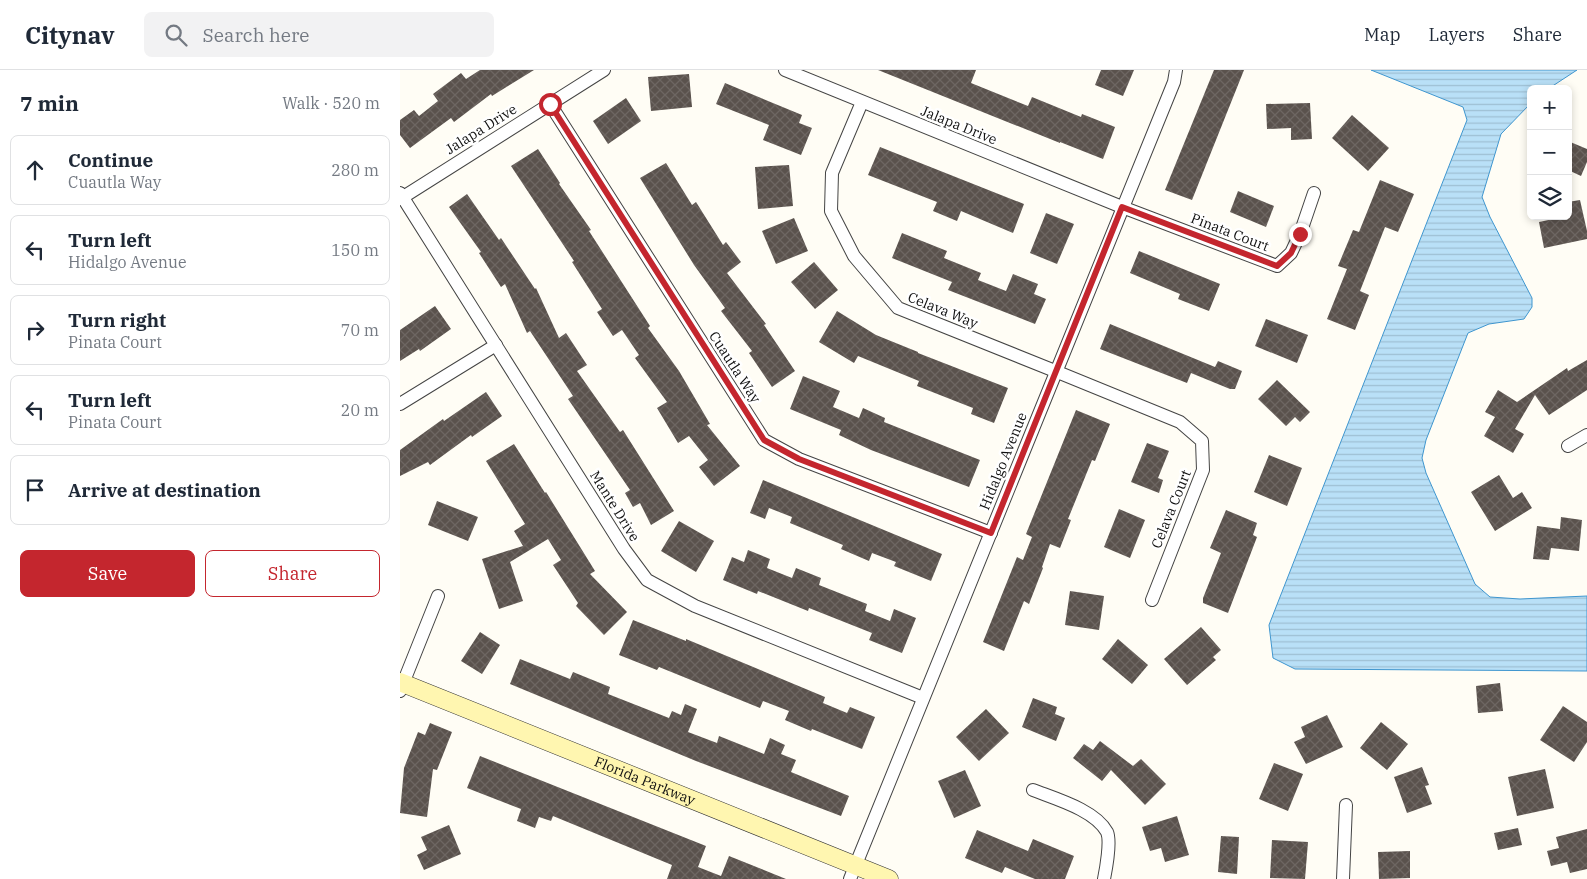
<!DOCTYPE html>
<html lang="en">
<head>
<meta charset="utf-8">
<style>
  body { margin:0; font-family:"IBM Plex Serif",serif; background:#f2f2f3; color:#1f2937 }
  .controls { position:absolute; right:15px; top:15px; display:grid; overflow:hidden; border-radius:8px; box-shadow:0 2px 8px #0003 }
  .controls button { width:45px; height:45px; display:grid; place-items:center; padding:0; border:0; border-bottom:1px solid #e0e1e3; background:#fff; color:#1f2937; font:25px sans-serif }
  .stop { position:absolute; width:15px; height:15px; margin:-11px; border:4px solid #c4262e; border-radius:50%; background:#fff }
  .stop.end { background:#c4262e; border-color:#fff; box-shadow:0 1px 5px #0008 }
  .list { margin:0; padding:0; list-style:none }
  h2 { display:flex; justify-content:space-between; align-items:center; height:65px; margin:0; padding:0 20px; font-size:21px }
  h2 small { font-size:16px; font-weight:400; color:#747a83 }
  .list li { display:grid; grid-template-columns:32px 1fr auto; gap:15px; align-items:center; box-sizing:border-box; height:70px; margin:0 10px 10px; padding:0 10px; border:1px solid #e0e1e3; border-radius:8px }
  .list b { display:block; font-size:19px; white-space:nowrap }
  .list p { margin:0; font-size:16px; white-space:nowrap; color:#747a83 }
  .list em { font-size:16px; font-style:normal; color:#747a83 }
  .actions { display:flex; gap:10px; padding:15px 20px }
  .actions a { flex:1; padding:11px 0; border:1px solid #c4262e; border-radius:8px; text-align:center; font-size:18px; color:#c4262e }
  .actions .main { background:#c4262e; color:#fff }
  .icon { flex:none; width:28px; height:28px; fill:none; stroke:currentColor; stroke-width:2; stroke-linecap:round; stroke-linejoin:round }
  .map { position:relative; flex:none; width:1187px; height:809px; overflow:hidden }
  header { display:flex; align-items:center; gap:30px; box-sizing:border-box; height:70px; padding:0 25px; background:#fff; border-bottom:1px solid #e0e1e3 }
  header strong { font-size:24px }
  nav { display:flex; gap:28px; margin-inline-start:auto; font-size:18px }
  .search { width:350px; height:45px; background:#f2f2f3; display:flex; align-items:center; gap:12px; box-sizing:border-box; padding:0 18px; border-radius:8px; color:#747a83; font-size:19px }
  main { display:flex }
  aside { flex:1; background:#fff }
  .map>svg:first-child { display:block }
</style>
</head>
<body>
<header>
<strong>Citynav</strong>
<div class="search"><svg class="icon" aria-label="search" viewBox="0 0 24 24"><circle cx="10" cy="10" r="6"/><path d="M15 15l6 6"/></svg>Search here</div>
<nav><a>Map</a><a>Layers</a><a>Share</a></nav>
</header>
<main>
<aside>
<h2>7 min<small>Walk · 520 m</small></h2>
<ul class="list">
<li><svg class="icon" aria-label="ahead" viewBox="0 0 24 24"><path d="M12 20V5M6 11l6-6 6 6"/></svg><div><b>Continue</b><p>Cuautla Way</p></div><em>280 m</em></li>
<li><svg class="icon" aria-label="left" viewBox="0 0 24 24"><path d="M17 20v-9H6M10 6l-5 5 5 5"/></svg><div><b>Turn left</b><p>Hidalgo Avenue</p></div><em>150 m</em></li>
<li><svg class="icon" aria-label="right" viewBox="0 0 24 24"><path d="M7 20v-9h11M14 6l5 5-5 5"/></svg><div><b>Turn right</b><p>Pinata Court</p></div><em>70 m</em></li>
<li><svg class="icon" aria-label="left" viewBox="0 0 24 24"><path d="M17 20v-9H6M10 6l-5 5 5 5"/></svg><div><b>Turn left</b><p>Pinata Court</p></div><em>20 m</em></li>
<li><svg class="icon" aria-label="arrive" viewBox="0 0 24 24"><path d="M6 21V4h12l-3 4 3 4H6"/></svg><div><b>Arrive at destination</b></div></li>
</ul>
<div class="actions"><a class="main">Save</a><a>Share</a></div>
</aside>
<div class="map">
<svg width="1187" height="809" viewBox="0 0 1187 809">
  <defs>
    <pattern id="water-rules" width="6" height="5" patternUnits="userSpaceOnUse" patternTransform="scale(1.25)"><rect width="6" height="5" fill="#b9e0f7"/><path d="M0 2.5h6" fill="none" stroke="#9ebfd3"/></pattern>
    <pattern id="building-cross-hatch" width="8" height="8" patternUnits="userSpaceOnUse" patternTransform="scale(1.25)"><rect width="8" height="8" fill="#5a524d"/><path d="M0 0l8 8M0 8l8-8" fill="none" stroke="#6d6662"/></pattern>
  </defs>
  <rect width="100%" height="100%" fill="#fffdf5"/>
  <path fill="url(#water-rules)" stroke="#3f96cf" d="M 971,0 L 1177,0 L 1148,19 L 1131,19 L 1131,33 L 1101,64 L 1082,127 L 1090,147 L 1132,228 L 1132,237 L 1124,249 L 1089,254 L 1068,263 L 1026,370 L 1022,388 L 1026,403 L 1075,514 L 1090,527 L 1120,529 L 1187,526 L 1187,601 L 895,599 L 873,588 L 869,555 L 1067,50 L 1063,37 Z"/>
  <g fill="url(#building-cross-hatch)">
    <path d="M 80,0 L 134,0 L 92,26 L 91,24 L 54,52 L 51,48 L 10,78 L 0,65 L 0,50 L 14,40 L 19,46 L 38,31 L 33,24 L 61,3 L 66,9 Z"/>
    <path d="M 478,0 L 576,0 L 571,13 L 628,36 L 632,27 L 681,47 L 682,44 L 715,57 L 703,89 L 660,72 L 660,73 Z"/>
    <path d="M 701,0 L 734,0 L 723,26 L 695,15 Z"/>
    <path d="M 814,0 L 844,0 L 792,130 L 765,120 Z"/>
    <path d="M 289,4 L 292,37 L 251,41 L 248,7 Z"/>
    <path d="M 325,13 L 402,45 L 399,53 L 412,58 L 401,85 L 363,70 L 369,55 L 316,34 Z"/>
    <path d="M 226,28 L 241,51 L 208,74 L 193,51 Z"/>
    <path d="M 910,33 L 912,69 L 891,70 L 891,58 L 867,59 L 866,34 Z"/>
    <path d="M 952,45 L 989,78 L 968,101 L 932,68 Z"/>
    <path d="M 1168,71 L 1187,79 L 1187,92 L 1181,106 L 1168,100 Z"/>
    <path d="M 480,77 L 624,134 L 613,163 L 561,141 L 557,151 L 533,141 L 537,132 L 468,105 Z"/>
    <path d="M 138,79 L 160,113 L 159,114 L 191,160 L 189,161 L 250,256 L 248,258 L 279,301 L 310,354 L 307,355 L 340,396 L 314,416 L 299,397 L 308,390 L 289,366 L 278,373 L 257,338 L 267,332 L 235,288 L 239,285 L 222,260 L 213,266 L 197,242 L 202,239 L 172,192 L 174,191 L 111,96 Z"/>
    <path d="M 266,93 L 292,135 L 296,132 L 323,175 L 326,172 L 341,192 L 327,203 L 366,254 L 364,255 L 395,301 L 372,317 L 349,283 L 352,281 L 321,241 L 325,238 L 294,195 L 240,108 Z"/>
    <path d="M 389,95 L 393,136 L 358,139 L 355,97 Z"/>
    <path d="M 980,110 L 1014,124 L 998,162 L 985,157 L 960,221 L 969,225 L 955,260 L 927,249 L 947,199 L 938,196 L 953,160 L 959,162 Z"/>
    <path d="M 838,121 L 874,136 L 866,157 L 830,142 Z"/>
    <path d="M 67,124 L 99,170 L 101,168 L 135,219 L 136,218 L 159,268 L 166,263 L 187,295 L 177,301 L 220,362 L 223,360 L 274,441 L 251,455 L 240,433 L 233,437 L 225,423 L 230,420 L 168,329 L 173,326 L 130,261 L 127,263 L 105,214 L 101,217 L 79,183 L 81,182 L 49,137 Z"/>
    <path d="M 1180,130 L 1187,161 L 1187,169 L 1144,178 L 1139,152 L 1168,146 L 1168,132 Z"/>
    <path d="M 646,143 L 674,154 L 657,194 L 630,183 Z"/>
    <path d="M 394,148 L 408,181 L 376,194 L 362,161 Z"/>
    <path d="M 502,163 L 547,181 L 544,188 L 581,203 L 578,210 L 606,221 L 613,204 L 638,214 L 634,224 L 646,229 L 635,254 L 548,220 L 552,212 L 492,188 Z"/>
    <path d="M 739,181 L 820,214 L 809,241 L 778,229 L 780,224 L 730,203 Z"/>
    <path d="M 414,192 L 438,220 L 415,239 L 391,212 Z"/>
    <path d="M 35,236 L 51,259 L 20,281 L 19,279 L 0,291 L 0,260 Z"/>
    <path d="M 437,241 L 476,265 L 518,282 L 518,283 L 608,318 L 594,353 L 571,344 L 573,338 L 517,316 L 519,311 L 458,286 L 454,293 L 419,272 Z"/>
    <path d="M 866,249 L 908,265 L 897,293 L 855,276 Z"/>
    <path d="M 710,254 L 815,297 L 818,291 L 842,301 L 835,319 L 830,319 L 791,303 L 787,313 L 700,279 Z"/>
    <path d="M 1187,290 L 1187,320 L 1149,345 L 1135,325 L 1115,359 L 1124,364 L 1113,383 L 1084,366 L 1095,347 L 1085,342 L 1098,320 L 1117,332 L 1167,298 L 1168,301 Z"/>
    <path d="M 403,306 L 440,321 L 433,337 L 459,348 L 463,338 L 485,348 L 484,352 L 580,390 L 569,417 L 471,380 L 439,365 L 441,360 L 390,339 Z"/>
    <path d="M 877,310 L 910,342 L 900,352 L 895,347 L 886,356 L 858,329 Z"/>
    <path d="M 86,322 L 102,346 L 72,367 L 71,365 L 30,395 L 28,392 L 0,406 L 0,380 L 43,349 L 44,351 Z"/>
    <path d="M 676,340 L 710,354 L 695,391 L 692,390 L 668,449 L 671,450 L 660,478 L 650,474 L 642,497 L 643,498 L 629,534 L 624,531 L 604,581 L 583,572 L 617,487 L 623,490 L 632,467 L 626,464 Z"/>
    <path d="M 747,373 L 769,381 L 758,408 L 763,410 L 759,423 L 731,412 Z"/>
    <path d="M 114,374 L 145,423 L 146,422 L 195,501 L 190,504 L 227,542 L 204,565 L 176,536 L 178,533 L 153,495 L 161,490 L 148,469 L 110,492 L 123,531 L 99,539 L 82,489 L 123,476 L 114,461 L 125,454 L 86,391 Z"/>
    <path d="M 869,385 L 902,398 L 887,436 L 854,422 Z"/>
    <path d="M 1099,405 L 1113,428 L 1122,422 L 1132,438 L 1095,461 L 1071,422 Z"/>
    <path d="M 363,410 L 542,484 L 531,511 L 494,496 L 496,492 L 472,483 L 469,491 L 441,479 L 443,475 L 390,453 L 392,447 L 369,438 L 365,449 L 350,443 Z"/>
    <path d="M 37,431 L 78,447 L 68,471 L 28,455 Z"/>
    <path d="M 719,439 L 745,450 L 730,488 L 704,477 Z"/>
    <path d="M 826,440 L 857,453 L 853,465 L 857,467 L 828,543 L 803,533 L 803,528 L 821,483 L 810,478 Z"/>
    <path d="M 1161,447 L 1182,450 L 1179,481 L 1151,478 L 1149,490 L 1133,489 L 1137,456 L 1160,459 Z"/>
    <path d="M 279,451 L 314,471 L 296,502 L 261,481 Z"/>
    <path d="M 348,480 L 370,489 L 367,498 L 392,508 L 396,498 L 421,508 L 419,515 L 467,534 L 465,541 L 490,551 L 494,539 L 516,548 L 502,583 L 469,570 L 472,563 L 409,538 L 408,541 L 358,521 L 357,524 L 323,510 L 332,487 L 344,492 Z"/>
    <path d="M 670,521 L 704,526 L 699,560 L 665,555 Z"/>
    <path d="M 233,550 L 286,571 L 286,569 L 425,627 L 423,633 L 447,643 L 450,637 L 475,647 L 462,679 L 412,659 L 411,661 L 385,650 L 389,641 L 363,631 L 360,638 L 259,597 L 257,600 L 219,585 Z"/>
    <path d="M 801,557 L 821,580 L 813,587 L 816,590 L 787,615 L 764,589 Z"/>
    <path d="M 80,562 L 100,575 L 82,604 L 61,591 Z"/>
    <path d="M 718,569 L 748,595 L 732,614 L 702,589 Z"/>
    <path d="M 120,589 L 170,609 L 173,602 L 210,617 L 208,624 L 269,648 L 272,641 L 281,645 L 285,634 L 297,639 L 288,662 L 317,673 L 319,666 L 364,684 L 370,668 L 385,675 L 381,684 L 396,690 L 391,702 L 449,726 L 441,746 L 296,691 L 110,614 Z"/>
    <path d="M 1100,613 L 1103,641 L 1078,643 L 1076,616 Z"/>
    <path d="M 633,628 L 657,637 L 655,644 L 665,648 L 656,671 L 622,657 Z"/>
    <path d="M 1163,636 L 1187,652 L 1187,672 L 1174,692 L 1140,670 Z"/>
    <path d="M 586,639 L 609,663 L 579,691 L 556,667 Z"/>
    <path d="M 927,645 L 943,677 L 906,694 L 894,672 L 905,667 L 901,657 Z"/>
    <path d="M 981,652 L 1008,674 L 987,700 L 960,678 Z"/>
    <path d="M 30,653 L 52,662 L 37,700 L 33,699 L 27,747 L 0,743 L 4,698 L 18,662 L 25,665 Z"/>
    <path d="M 700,671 L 733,696 L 741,689 L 766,714 L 745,735 L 711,700 L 702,711 L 673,688 L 684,674 L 693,680 Z"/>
    <path d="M 80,686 L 306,776 L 298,797 L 321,806 L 329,786 L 386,809 L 267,809 L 272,795 L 153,746 L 151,751 L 139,747 L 135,758 L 117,751 L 121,739 L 67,718 Z"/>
    <path d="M 874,693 L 903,704 L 888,741 L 859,729 Z"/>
    <path d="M 1022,697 L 1029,715 L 1025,716 L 1032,734 L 1007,743 L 994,707 Z"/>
    <path d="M 1145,699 L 1154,738 L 1117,746 L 1108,707 Z"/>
    <path d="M 565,700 L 581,736 L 554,748 L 538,711 Z"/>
    <path d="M 777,746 L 789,785 L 765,792 L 761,778 L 750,781 L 742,757 Z"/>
    <path d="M 49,755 L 61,784 L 24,800 L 17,785 L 27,780 L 21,767 Z"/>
    <path d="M 1118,758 L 1122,775 L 1098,780 L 1094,763 Z"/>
    <path d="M 1187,759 L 1187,799 L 1170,803 L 1167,792 L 1151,796 L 1147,781 L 1159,778 L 1156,767 Z"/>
    <path d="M 577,760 L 628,781 L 633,769 L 674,786 L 665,809 L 635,809 L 605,797 L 602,803 L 565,788 Z"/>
    <path d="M 821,766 L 839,767 L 837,804 L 818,802 Z"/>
    <path d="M 872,770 L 908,772 L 905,809 L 870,808 Z"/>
    <path d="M 1010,781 L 1010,808 L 979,809 L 978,782 Z"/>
  </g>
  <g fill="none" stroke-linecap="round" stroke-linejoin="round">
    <g stroke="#444" stroke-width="14">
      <g id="street">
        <path d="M 385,0 L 722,137 L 877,196 L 891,183 L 900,164 L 914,123"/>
        <path d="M 462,32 L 432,103 L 431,141 L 454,186 L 498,238 L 655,301 L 780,352 L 802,371 L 803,400 L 752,530"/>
        <path d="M 150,34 L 364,370 L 399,389 L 591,463"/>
        <path d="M 0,123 L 224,479 L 247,510 L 295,536 L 523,628"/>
        <path d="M 0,129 L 204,0"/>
        <path d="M 0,334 L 96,275"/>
        <path d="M 1168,376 L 1187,365"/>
        <path d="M 0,621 L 38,526"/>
        <path d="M 633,720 C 656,729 695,740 707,762 C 711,771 706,799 704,809"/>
        <path d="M 450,809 L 774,12 L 776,0"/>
        <path d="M 943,809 L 946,735"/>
      </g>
    </g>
    <g stroke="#333" stroke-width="19">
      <g id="secondary">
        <path id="s1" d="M 0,612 L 489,809"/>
      </g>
    </g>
    <use href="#street" stroke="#fff" stroke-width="12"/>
    <use href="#secondary" stroke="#fff6b0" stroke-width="18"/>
  </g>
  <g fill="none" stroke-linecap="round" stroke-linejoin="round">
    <path stroke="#c4262e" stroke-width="6" d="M 150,34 L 364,370 L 399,389 L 591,463 L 722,137 L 877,196 L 891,183 L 900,164"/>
  </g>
  <g text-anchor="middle" stroke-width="5" stroke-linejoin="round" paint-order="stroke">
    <g font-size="14" fill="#111" stroke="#fff">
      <text transform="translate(559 55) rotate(22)" y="5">Jalapa Drive</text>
      <text transform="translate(81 59) rotate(-32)" y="5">Jalapa Drive</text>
      <text transform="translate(830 162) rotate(21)" y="5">Pinata Court</text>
      <text transform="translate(543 240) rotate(22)" y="5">Celava Way</text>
      <text transform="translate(335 297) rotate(57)" y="5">Cuautla Way</text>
      <text transform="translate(603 391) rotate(-68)" y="5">Hidalgo Avenue</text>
      <text transform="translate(215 436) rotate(58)" y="5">Mante Drive</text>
      <text transform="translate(771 439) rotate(-68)" y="5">Celava Court</text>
      <text dy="5" stroke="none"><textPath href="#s1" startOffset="264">Florida Parkway</textPath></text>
    </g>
  </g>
</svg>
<div class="controls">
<button>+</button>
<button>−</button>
<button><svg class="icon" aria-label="layers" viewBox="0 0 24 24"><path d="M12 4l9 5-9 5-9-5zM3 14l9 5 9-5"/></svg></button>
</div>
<div class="stop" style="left:150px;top:34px"></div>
<div class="stop end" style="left:900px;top:164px"></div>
</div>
</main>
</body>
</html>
